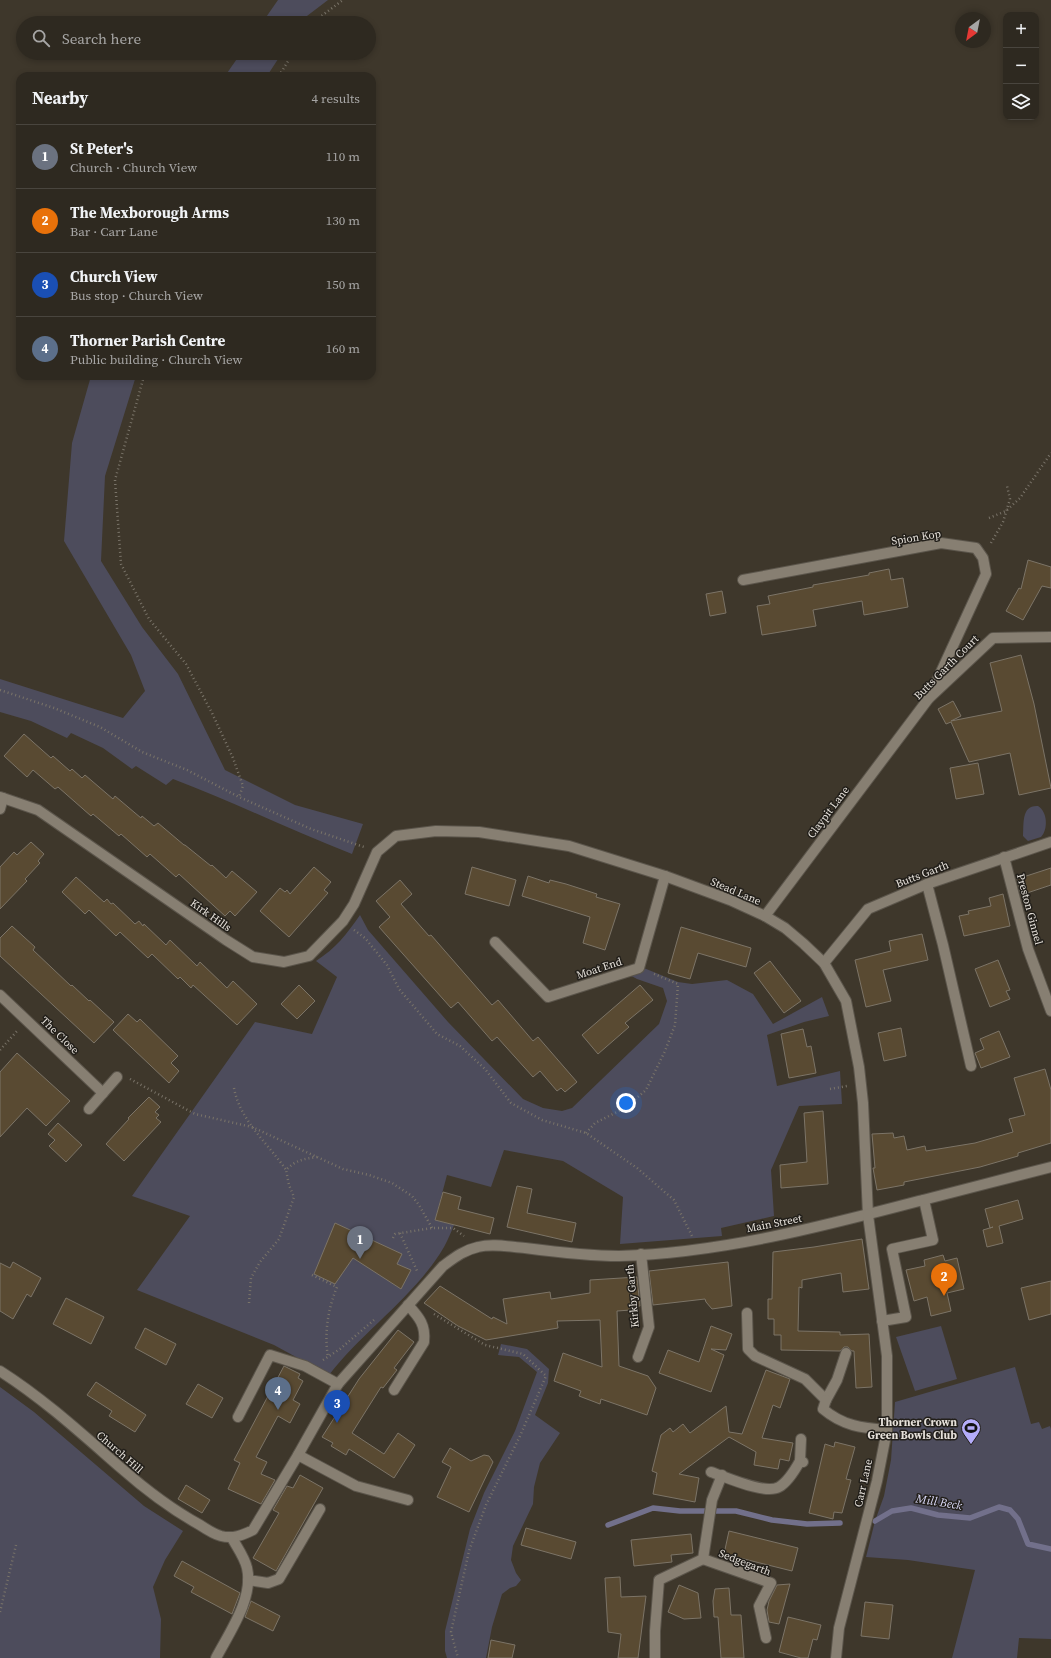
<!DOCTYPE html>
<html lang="en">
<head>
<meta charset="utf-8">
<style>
  body { margin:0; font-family:"Source Serif 4",serif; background:#3a352d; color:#f1f3f6 }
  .controls { position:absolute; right:12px; top:12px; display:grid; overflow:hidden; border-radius:8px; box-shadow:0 2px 6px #0003 }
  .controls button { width:36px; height:36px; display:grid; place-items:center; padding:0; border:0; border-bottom:1px solid #49453e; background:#2e2920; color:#f1f3f6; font:20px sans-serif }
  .compass { position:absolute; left:955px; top:12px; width:36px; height:36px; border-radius:50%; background:#2e2920; box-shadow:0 2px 6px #0003; rotate:212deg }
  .you { position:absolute; left:626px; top:1103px; width:14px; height:14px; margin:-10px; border:3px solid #fff; border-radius:50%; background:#1a73e8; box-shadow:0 0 0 6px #1a73e833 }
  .badge { display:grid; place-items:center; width:26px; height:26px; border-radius:50%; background:#b4acf9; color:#fff; font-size:13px; font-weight:700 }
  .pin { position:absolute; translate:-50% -33px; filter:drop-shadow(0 1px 2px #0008) }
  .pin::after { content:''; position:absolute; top:21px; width:14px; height:12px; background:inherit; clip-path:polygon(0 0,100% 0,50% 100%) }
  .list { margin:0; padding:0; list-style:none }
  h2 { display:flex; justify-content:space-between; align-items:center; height:52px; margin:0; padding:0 16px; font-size:17px }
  h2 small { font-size:13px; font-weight:400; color:#a7a6a5 }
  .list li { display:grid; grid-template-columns:26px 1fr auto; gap:12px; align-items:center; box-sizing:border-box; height:64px; padding:0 16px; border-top:1px solid #49453e }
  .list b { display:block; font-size:15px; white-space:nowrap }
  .list p { margin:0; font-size:13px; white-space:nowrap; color:#a7a6a5 }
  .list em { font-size:13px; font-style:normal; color:#a7a6a5 }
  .icon { flex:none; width:22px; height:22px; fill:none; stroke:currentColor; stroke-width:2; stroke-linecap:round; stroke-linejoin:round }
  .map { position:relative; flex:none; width:1051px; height:1658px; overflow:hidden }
  .search { position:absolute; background:#2e2920; box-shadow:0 2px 6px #0003; left:16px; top:16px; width:360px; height:44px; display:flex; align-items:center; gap:10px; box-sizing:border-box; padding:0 14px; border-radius:22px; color:#a7a6a5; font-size:15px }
  .panel { position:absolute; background:#2e2920; box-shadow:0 2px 6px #0003; left:16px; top:72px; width:360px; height:308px; border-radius:12px }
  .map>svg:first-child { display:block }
</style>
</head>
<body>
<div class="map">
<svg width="1051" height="1658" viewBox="0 0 1051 1658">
  <rect width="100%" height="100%" fill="#3e372b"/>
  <g fill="#4d4c5c">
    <path d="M 278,0 L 328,0 L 303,19 L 300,23 L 262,23 Z"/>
    <path d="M 241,53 L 282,53 L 267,76 L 225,76 Z"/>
    <path d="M 91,376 L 136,376 L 105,476 L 101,561 L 142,627 L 178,674 L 225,770 L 295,805 L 363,824 L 352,854 C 292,831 234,802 173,779 L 166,785 L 136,766 L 132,769 L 103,748 L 71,733 L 67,738 L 31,721 L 0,712 L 0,679 L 123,718 L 145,691 L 131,655 L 64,541 L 72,443 Z"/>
    <path d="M 1038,806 C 1048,812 1048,830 1041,837 L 1028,841 L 1023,836 C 1024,824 1021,805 1038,806 Z"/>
    <path d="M 360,915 L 368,930 L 448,1022 L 523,1099 L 543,1108 L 562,1111 L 572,1108 L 659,1024 L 667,1001 L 663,988 L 637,979 L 624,972 L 639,966 L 678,982 L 692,984 L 727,980 L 753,994 L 773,1024 L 822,997 L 829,1016 L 804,1022 L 767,1035 L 777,1086 L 840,1071 L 842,1104 L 799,1106 L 771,1170 L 774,1216 L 721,1228 L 722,1236 L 620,1244 L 623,1197 L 563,1161 L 504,1150 L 491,1187 L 447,1175 L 435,1220 L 454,1225 C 451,1232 448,1240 444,1247 C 416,1295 363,1331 329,1375 L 274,1345 L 137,1290 L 190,1216 L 132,1196 L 255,1022 L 312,1034 L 337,977 L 316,961 C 336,948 346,935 360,915 Z"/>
    <path d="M 941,1326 L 957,1379 L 915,1391 L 896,1337 Z"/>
    <path d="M 501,1344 L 527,1349 L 549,1369 L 548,1383 L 535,1415 L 560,1433 L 540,1463 L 534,1487 L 533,1504 L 513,1546 L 511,1560 L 516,1573 L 521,1580 L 516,1586 L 510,1588 L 502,1594 L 492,1627 L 486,1658 L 447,1658 L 445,1651 L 445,1631 L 470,1529 L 484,1493 L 515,1431 L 537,1372 L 519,1357 L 498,1355 Z"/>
    <path d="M 1015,1367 L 1031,1424 L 1039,1422 L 1042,1429 L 1050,1426 L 1051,1429 L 1051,1639 L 1019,1638 L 1017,1658 L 952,1658 L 975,1570 L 908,1560 L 866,1557 L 875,1521 L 884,1496 L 891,1460 L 895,1402 Z"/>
    <path d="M 0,1387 L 34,1412 L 144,1506 L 183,1531 L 165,1560 L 153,1587 L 161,1619 L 160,1658 L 0,1658 Z"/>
  </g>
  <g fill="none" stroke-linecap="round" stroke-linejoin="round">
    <g stroke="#72708b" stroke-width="5.5">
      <path d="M 875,1521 L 892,1511 L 911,1508 L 938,1515 L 970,1518 L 999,1507 L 1010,1510 L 1018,1519 L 1028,1544 L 1051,1549"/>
      <path d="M 608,1525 L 653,1508 L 680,1511 L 736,1511 L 772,1520 L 807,1524 L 840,1523"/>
    </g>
  </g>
  <g fill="#594a32" stroke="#7c7467">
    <path d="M 1028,560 L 1051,567 L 1051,588 L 1042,586 L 1023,620 L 1006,611 L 1019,588 L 1021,589 Z"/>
    <path d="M 889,569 L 891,580 L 903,578 L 908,607 L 864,615 L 862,601 L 813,610 L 816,626 L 762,635 L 757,606 L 770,604 L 768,596 L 813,587 L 813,585 L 869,575 L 869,573 Z"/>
    <path d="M 722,591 L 726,613 L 710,616 L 706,594 Z"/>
    <path d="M 1021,655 L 1034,704 L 1051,788 L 1019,795 L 1010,753 L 969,762 L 951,722 L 946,724 L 938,709 L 953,701 L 961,716 L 951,721 L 1002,711 L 990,663 Z"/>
    <path d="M 24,734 L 51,758 L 53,756 L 70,771 L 72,769 L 82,778 L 85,775 L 113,799 L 115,796 L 141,818 L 142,816 L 154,826 L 158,823 L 184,845 L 185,845 L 211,866 L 212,865 L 226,878 L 232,871 L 257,892 L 235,916 L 230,911 L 225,916 L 179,874 L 176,877 L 150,854 L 147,857 L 121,834 L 119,836 L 93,814 L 91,816 L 58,787 L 55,789 L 33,770 L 27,777 L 4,756 Z"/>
    <path d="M 978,763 L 984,794 L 956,799 L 950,768 Z"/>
    <path d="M 31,842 L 44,854 L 38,861 L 40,863 L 25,879 L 27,881 L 0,909 L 0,867 L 14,852 L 17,855 Z"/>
    <path d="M 314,867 L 331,882 L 324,890 L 328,893 L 289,937 L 260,911 L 280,888 L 285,892 L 287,890 L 290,894 Z"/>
    <path d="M 472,867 L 516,880 L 509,906 L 465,894 Z"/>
    <path d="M 1051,868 L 1051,885 L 1021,895 L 1017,879 Z"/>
    <path d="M 528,876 L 549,883 L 550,880 L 566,884 L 597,894 L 596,897 L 620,904 L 605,950 L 583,943 L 590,917 L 522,896 Z"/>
    <path d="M 76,877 L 104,902 L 107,899 L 111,904 L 113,903 L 135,924 L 139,921 L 143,926 L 144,924 L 166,945 L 170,940 L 197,966 L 200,962 L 227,988 L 233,981 L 257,1004 L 237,1025 L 193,985 L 191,988 L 180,977 L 178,979 L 152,954 L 148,958 L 120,932 L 116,936 L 89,910 L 85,914 L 62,892 Z"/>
    <path d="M 400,880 L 412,894 L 401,904 L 429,936 L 431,935 L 492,1005 L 498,1000 L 533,1041 L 538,1037 L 577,1082 L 565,1092 L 561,1088 L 557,1091 L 540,1071 L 533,1077 L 497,1037 L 492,1041 L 458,1002 L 451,1008 L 379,927 L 390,917 L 376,901 Z"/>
    <path d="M 1003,894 L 1010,926 L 964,936 L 959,916 L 969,914 L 968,911 L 991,906 L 989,898 Z"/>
    <path d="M 12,926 L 35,947 L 33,950 L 71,986 L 72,985 L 89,1001 L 90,1000 L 114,1022 L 94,1043 L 0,956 L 0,938 Z"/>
    <path d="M 681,927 L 751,948 L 746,967 L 698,953 L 690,979 L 668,973 Z"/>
    <path d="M 922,934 L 928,960 L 883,970 L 891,1001 L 866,1007 L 855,960 L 891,951 L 889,941 Z"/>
    <path d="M 998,960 L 1010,990 L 1006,991 L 1010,999 L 990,1007 L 975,969 Z"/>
    <path d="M 770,961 L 801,1001 L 784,1013 L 754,973 Z"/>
    <path d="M 299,985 L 315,1001 L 297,1019 L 281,1004 Z"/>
    <path d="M 640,985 L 653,1000 L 625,1023 L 629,1027 L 598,1054 L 582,1035 Z"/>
    <path d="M 128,1014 L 137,1022 L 140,1019 L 178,1056 L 171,1063 L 179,1071 L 169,1083 L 113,1030 Z"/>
    <path d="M 901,1028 L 906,1056 L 884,1061 L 878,1033 Z"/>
    <path d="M 803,1029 L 807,1047 L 811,1046 L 816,1073 L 789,1078 L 781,1034 Z"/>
    <path d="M 999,1031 L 1010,1057 L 981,1068 L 975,1053 L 984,1049 L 980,1039 Z"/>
    <path d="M 17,1053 L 70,1101 L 46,1126 L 27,1108 L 0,1137 L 0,1072 Z"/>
    <path d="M 1045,1069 L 1051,1090 L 1051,1143 L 1018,1153 L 1018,1156 L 980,1167 L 904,1182 L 904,1185 L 877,1190 L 873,1168 L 875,1168 L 872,1134 L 893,1133 L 894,1138 L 904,1136 L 907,1150 L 925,1146 L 926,1151 L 975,1143 L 1013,1132 L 1009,1119 L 1025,1115 L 1014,1078 Z"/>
    <path d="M 149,1097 L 160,1107 L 155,1112 L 159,1115 L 156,1118 L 161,1122 L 124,1161 L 106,1144 L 129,1119 L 128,1118 Z"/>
    <path d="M 823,1111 L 828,1184 L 781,1188 L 780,1165 L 807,1162 L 804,1113 Z"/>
    <path d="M 58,1123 L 82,1145 L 66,1162 L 49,1146 L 55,1140 L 48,1134 Z"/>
    <path d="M 517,1186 L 532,1189 L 527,1213 L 576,1223 L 572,1242 L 507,1227 Z"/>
    <path d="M 443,1192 L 461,1197 L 458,1209 L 494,1218 L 490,1234 L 435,1220 Z"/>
    <path d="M 1018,1200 L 1023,1219 L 999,1226 L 1003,1243 L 987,1247 L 983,1230 L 993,1227 L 990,1228 L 985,1209 Z"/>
    <path d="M 335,1223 L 402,1254 L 397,1264 L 411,1270 L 401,1289 L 353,1258 L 335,1284 L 314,1274 Z"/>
    <path d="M 862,1239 L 869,1289 L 843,1292 L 841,1273 L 802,1280 L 802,1288 L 799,1287 L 798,1331 L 840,1332 L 840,1335 L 869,1334 L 872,1387 L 856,1388 L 854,1351 L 852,1351 L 848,1347 L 844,1347 L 840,1351 L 781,1350 L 781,1335 L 774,1335 L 774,1319 L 768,1319 L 768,1299 L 772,1299 L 773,1252 L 814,1247 Z"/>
    <path d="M 943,1255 L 945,1261 L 957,1258 L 964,1289 L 947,1293 L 951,1311 L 931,1316 L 927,1297 L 914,1301 L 906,1270 L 925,1266 L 924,1260 Z"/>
    <path d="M 13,1262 L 41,1278 L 31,1297 L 27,1294 L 13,1319 L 0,1311 L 0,1263 L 10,1268 Z"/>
    <path d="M 728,1262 L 732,1306 L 712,1309 L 706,1302 L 705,1299 L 653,1305 L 649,1271 Z"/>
    <path d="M 637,1277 L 640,1306 L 631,1307 L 631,1310 L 617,1311 L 619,1366 L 648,1376 L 656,1388 L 647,1415 L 601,1399 L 600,1404 L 579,1396 L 581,1391 L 554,1381 L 563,1353 L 602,1367 L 600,1320 L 557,1321 L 558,1328 L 486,1340 L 458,1326 L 424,1303 L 440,1286 L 492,1319 L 493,1317 L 507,1324 L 503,1299 L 550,1292 L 551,1299 L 590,1293 L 590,1280 Z"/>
    <path d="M 1051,1281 L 1051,1314 L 1029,1320 L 1021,1288 Z"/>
    <path d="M 66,1298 L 104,1317 L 91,1344 L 53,1324 Z"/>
    <path d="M 711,1326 L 732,1334 L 726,1350 L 711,1349 L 724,1355 L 711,1392 L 659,1373 L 668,1350 L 699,1362 Z"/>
    <path d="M 145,1328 L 176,1344 L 166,1365 L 135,1348 Z"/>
    <path d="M 398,1330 L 414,1342 L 394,1368 L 397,1370 L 383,1388 L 381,1387 L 352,1433 L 384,1454 L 398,1433 L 415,1445 L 394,1478 L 349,1449 L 346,1455 L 331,1446 L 333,1443 L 322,1437 L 359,1379 Z"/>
    <path d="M 284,1366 L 300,1374 L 298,1378 L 303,1381 L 293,1400 L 300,1404 L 290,1423 L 278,1416 L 256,1457 L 267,1462 L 261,1474 L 275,1480 L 261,1504 L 228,1489 L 240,1463 L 234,1460 Z"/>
    <path d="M 766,1370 L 790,1379 L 780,1408 L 773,1405 L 762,1438 L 793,1443 L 789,1461 L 780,1459 L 778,1469 L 754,1465 L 756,1452 L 729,1437 L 679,1474 L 699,1478 L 695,1502 L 653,1494 L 657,1473 L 652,1471 L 661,1435 L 670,1428 L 673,1432 L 683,1424 L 690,1433 L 726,1406 L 729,1432 L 742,1434 Z"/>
    <path d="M 96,1382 L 146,1415 L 135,1432 L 109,1416 L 112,1411 L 87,1395 Z"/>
    <path d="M 198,1384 L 223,1398 L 212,1418 L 186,1404 Z"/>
    <path d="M 835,1442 L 855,1447 L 846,1479 L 851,1480 L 842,1513 L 834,1512 L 833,1519 L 809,1513 L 825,1444 L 834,1447 Z"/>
    <path d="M 450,1448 L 471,1461 L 484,1455 L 489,1456 L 493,1462 L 469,1512 L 437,1497 L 451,1467 L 442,1462 Z"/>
    <path d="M 300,1475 L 323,1488 L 276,1571 L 253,1558 L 279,1513 L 273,1510 L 287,1486 L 293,1488 Z"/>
    <path d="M 186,1485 L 210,1500 L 202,1513 L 178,1499 Z"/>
    <path d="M 526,1528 L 576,1542 L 571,1559 L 521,1545 Z"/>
    <path d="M 729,1531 L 798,1548 L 792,1571 L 724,1554 Z"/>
    <path d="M 691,1534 L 693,1553 L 671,1555 L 672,1562 L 634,1566 L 631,1540 Z"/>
    <path d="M 182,1561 L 240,1593 L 232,1614 L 191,1592 L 194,1587 L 174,1576 Z"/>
    <path d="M 620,1577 L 621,1597 L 646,1596 L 638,1658 L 618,1658 L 621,1634 L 608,1632 L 605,1578 Z"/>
    <path d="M 790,1584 L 779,1624 L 769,1622 L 767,1610 L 769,1601 L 777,1585 Z"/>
    <path d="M 679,1585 L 698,1593 L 701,1618 L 684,1619 L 668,1612 Z"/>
    <path d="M 729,1588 L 731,1615 L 741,1615 L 744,1658 L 721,1658 L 718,1617 L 714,1617 L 713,1601 L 715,1589 Z"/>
    <path d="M 251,1601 L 280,1616 L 273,1631 L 245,1617 Z"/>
    <path d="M 865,1602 L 893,1605 L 889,1639 L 861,1636 Z"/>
    <path d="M 788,1617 L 821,1625 L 817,1640 L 813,1639 L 808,1658 L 801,1658 L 779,1652 Z"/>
    <path d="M 491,1640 L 515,1645 L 512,1658 L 488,1658 Z"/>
  </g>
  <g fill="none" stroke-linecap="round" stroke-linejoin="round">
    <g stroke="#5b554b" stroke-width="12">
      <g id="service">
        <path d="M 743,580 L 941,543 L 976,548 L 983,558 L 986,574 L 929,698"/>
        <path d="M 1004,857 L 1028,949 L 1051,1011"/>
        <path d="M 927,884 L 943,945 L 971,1066"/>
        <path d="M 747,1313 L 748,1349 L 755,1356 L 805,1379 L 826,1400 L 837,1380 L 846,1353"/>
        <path d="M 882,1321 L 906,1317 L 892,1249 L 933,1240 L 924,1200"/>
        <path d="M 394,1390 L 424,1342 C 426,1325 419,1317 408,1305"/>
        <path d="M 238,1417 L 270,1355 L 305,1366 L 338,1384"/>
        <path d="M 801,1439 L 800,1461 L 803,1462"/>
        <path d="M 711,1472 C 726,1477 765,1495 779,1487 C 788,1482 795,1470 800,1461"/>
        <path d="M 703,1559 L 771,1583 L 759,1606 L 766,1638"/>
        <path d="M 248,1580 L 268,1583 L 279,1579 L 320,1509"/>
      </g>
    </g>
    <g stroke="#5b554b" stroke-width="12">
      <g id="minor">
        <path d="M 0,797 L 38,810 L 226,940 L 253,957 L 284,962 L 309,956 L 343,921 L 354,904 L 377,852 L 396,836 L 436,831 L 479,832 L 569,846 L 665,876 L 730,900 L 765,916 L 785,928 L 804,944 L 824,963 L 846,1001 L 859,1067 L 863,1103 L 868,1215"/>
        <path d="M 0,809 L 3,798"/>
        <path d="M 765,916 L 929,698 L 993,638 L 1051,637"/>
        <path d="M 495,942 L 548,997 L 639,968 L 665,876"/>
        <path d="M 824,963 L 868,909 L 927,884 L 1051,842"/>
        <path d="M 0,995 L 103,1093"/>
        <path d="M 89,1109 L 117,1077"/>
        <path d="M 638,1357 L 649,1327 L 641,1254"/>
        <path d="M 826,1400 L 823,1409 C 843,1426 862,1428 887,1430"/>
        <path d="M 298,1455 L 356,1486 L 408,1500"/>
        <path d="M 655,1658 L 655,1631 L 659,1580 L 703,1559 L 712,1500 L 722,1475"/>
      </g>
    </g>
    <g stroke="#5b554b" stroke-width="12">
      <g id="tertiary">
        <path d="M 0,1371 C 44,1399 82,1434 121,1468 C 146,1490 171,1509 200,1525 C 206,1529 214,1534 221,1536 C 233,1539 243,1535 253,1530 L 298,1455 L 338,1384 L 443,1266 C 454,1258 464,1250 478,1247 C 493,1243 510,1247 525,1248 C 556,1252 587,1256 619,1256 C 722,1253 824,1226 923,1200 C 966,1189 1008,1178 1051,1167"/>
        <path d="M 216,1658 C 229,1633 254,1598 247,1568 C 245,1558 237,1547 232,1538"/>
        <path d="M 836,1658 L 839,1628 L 877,1481 L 887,1430 L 887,1356 L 868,1215"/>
      </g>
    </g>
    <g stroke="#7a7469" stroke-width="2.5" stroke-dasharray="1 3" stroke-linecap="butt">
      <path d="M 312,23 L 343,0"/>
      <path d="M 279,76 L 293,53"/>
      <path d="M 144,376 L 115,480 L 121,564 L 149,619 L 186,664 L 212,713 L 233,758 L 243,786 L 239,797"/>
      <path d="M 989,518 L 1006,511 L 1020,498 L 1051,453"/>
      <path d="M 991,543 L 1003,522 L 1010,499 L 1007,486"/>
      <path d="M 0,690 L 54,708 L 100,727 L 142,752 L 187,770 L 239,797 L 311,829 L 364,847"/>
      <path d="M 354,930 L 365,938 L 387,965 L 399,989 L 437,1034 L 460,1046 L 485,1069 L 511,1103 L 542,1120 L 586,1133 L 637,1168 L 674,1200 L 692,1236"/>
      <path d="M 0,1050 L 17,1031"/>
      <path d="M 130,1079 L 195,1114 L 252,1127 L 343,1169 L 369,1175 L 392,1183 L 412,1196 L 419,1205 L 432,1228"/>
      <path d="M 234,1088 C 240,1121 268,1143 286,1170"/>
      <path d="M 830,1089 L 847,1086"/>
      <path d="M 586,1133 L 595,1123 L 625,1108 L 646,1090 L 665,1051 L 675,1025 L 678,984 L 652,973"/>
      <path d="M 400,1233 L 418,1273"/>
      <path d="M 393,1238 L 395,1234 L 432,1228 L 453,1228 L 464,1236"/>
      <path d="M 312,1275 L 337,1287 C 328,1309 324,1333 328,1357"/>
      <path d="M 249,1303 L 251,1278 L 260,1262 L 279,1239 L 294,1197 L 289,1185 L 286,1170 C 296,1160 303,1159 317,1157"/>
      <path d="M 434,1314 L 485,1345 L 523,1354 L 546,1376 L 520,1436 L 486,1505 L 469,1551 L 451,1632 L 458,1658"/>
      <path d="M 323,1360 L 340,1349 L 374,1320"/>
      <path d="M 0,1612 L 16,1545"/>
    </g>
    <use href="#service" stroke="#877f72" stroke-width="10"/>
    <use href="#minor" stroke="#877f72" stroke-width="10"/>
    <use href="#tertiary" stroke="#877f72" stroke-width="10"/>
  </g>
  <defs>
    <g id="stadium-pin" transform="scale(1)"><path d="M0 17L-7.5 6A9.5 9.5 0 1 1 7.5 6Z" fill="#b4acf9" stroke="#221f1a"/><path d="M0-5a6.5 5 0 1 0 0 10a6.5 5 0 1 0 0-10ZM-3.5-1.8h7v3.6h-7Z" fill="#111"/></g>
  </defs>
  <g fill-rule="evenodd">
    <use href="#stadium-pin" x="971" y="1428"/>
  </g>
  <g text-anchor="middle" stroke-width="3" stroke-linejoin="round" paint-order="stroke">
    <g font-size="11" fill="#e6e1da" stroke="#221f1a">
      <text transform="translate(916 537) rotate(-9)" y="4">Spion Kop</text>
      <text transform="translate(946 667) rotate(-45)" y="4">Butts Garth Court</text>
      <text transform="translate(828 812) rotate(-53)" y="4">Claypit Lane</text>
      <text transform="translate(922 874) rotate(-21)" y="4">Butts Garth</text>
      <text transform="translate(736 891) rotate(23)" y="4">Stead Lane</text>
      <text transform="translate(1030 909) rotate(75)" y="4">Preston Ginnel</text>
      <text transform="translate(211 915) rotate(35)" y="4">Kirk Hills</text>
      <text transform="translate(599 968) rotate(-18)" y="4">Moat End</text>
      <text transform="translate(60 1035) rotate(44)" y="4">The Close</text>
      <text transform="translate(774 1223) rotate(-11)" y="4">Main Street</text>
      <text transform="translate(632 1296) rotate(-95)" y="4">Kirkby Garth</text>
      <text transform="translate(120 1452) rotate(41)" y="4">Church Hill</text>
      <text transform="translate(863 1483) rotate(-77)" y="4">Carr Lane</text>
      <text transform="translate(745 1562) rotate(21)" y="4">Sedgegarth</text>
    </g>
    <g font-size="11" font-weight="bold" fill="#e6e1da" stroke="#221f1a" text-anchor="end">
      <text x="957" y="1426">Thorner Crown<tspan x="957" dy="13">Green Bowls Club</tspan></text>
    </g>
    <g font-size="12" font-style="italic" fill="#dcdbfa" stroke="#221f1a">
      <text transform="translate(939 1502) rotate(9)" y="4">Mill Beck</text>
    </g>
  </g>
</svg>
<div class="controls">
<button>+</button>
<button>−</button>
<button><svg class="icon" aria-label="layers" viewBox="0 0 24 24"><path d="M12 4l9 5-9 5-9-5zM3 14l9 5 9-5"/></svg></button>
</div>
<svg class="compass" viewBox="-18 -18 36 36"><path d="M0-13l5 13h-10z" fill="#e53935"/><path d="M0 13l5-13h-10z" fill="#a7a6a5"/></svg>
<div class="you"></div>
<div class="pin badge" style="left:360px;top:1259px;background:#6b7280">1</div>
<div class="pin badge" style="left:944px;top:1296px;background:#e8710a">2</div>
<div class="pin badge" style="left:337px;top:1423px;background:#1a4fb4">3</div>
<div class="pin badge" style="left:278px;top:1410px;background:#5c6f8a">4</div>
<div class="search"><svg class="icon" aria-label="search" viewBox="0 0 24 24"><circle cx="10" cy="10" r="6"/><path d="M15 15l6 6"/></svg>Search here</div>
<section class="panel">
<h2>Nearby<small>4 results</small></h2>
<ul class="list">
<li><span class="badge" style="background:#6b7280">1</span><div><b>St Peter's</b><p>Church · Church View</p></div><em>110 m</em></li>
<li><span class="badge" style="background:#e8710a">2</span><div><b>The Mexborough Arms</b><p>Bar · Carr Lane</p></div><em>130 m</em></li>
<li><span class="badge" style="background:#1a4fb4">3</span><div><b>Church View</b><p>Bus stop · Church View</p></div><em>150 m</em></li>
<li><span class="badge" style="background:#5c6f8a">4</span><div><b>Thorner Parish Centre</b><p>Public building · Church View</p></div><em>160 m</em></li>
</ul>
</section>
</div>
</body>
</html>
